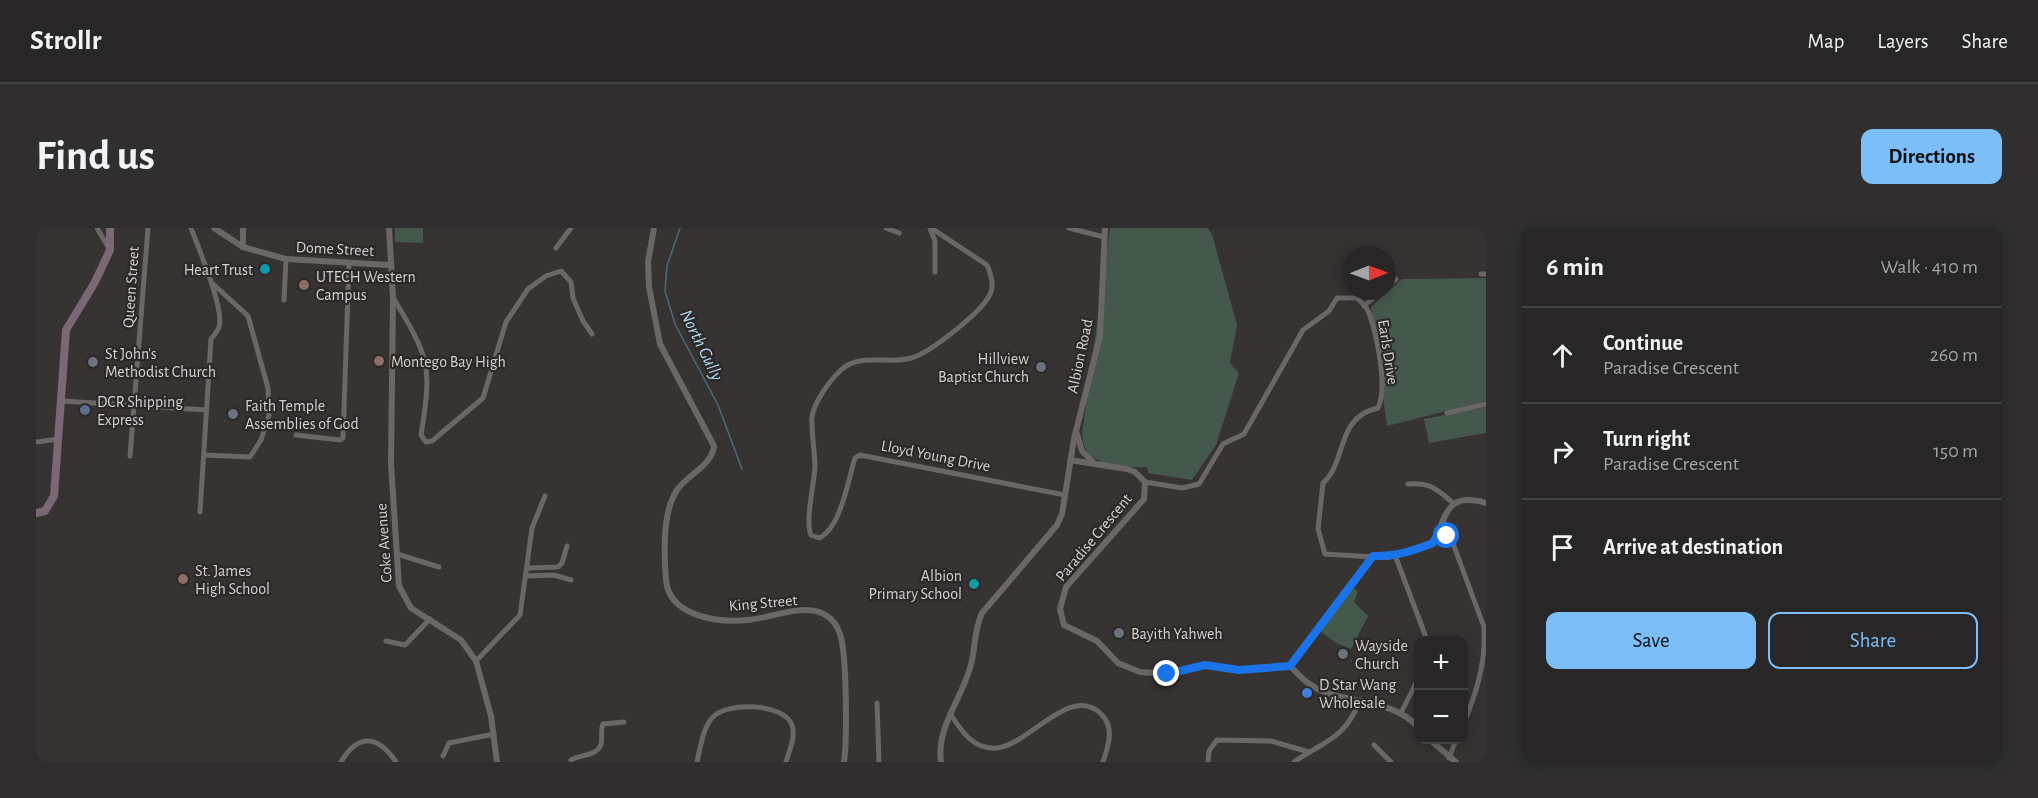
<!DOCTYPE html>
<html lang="en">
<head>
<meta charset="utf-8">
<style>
  body { margin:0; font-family:"Alegreya Sans",sans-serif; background:#302e2e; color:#f1f3f6 }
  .controls { position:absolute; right:18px; bottom:18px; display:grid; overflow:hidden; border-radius:12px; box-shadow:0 3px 15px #0003 }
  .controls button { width:54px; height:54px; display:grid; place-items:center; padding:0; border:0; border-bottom:2px solid #444343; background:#282626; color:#f1f3f6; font:30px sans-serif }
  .compass { position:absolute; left:1306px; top:18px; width:54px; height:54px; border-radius:50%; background:#282626; box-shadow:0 3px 15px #0003; rotate:89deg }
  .stop { position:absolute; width:18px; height:18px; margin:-14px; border:4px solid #1a73e8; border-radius:50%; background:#fff }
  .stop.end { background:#1a73e8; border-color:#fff; box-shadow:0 2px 6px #0008 }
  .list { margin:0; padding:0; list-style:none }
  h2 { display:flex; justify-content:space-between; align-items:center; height:78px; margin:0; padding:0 24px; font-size:26px }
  h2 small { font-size:20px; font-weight:400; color:#a5a5a7 }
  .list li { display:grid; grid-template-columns:39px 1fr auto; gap:18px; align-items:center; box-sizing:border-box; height:96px; padding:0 24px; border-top:2px solid #444343 }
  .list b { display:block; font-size:22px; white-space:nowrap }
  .list p { margin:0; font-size:20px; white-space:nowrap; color:#a5a5a7 }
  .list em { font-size:20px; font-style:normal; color:#a5a5a7 }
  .actions { display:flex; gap:12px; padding:18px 24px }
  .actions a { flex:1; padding:14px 0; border:2px solid #7bbef8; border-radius:12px; text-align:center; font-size:21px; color:#7bbef8 }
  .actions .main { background:#7bbef8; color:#111 }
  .icon { flex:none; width:33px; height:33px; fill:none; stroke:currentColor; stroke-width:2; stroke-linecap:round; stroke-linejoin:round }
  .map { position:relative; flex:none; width:1450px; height:534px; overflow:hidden; border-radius:12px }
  header { display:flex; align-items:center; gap:36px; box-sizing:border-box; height:84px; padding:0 30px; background:#282626; border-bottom:2px solid #444343 }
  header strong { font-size:28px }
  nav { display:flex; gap:33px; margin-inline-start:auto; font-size:21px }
  .intro { display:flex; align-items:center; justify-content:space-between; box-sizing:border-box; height:144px; padding:0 36px }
  h1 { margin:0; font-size:42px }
  .button { padding:15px 27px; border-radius:12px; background:#7bbef8; color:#111; font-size:21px; font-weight:700 }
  main { display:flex; gap:36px; padding:0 36px }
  aside { flex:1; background:#282626; border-radius:12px; box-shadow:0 3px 15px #0003 }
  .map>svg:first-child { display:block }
</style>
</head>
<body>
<header>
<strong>Strollr</strong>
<nav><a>Map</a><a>Layers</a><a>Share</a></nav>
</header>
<div class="intro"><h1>Find us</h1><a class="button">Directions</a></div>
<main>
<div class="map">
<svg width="1450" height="534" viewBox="0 0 1450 534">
  <rect width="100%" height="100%" fill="#363332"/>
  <g fill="#44584b">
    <path d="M 359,0 L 387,0 L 387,15 L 359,14 Z"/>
    <path d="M 1074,0 L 1172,0 L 1176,6 L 1201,97 L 1194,135 L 1203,145 L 1180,217 L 1156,252 L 1112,245 L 1111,239 C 1094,240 1058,239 1049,220 C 1047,216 1047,210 1046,206 Z"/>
    <path d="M 1450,50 L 1450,173 L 1351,198 L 1335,79 L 1366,51 Z"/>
    <path d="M 1450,179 L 1450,205 L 1393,215 L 1388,191 Z"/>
    <path d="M 1318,360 L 1322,364 L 1318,374 L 1332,388 L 1315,421 L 1300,415 L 1284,403 Z"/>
  </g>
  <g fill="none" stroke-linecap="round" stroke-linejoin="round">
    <path stroke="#4c6b80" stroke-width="1.5" d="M 644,0 L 631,38 L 629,63 L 639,96 L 682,177 L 706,241"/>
    <g stroke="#6b6766" stroke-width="5">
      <path d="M 61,0 L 74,22"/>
      <path d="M 155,0 C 162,19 189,82 183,99 C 182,103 177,108 175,111 L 164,284"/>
      <path d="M 850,0 L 863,5"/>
      <path d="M 894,0 L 899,13 L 899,44"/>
      <path d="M 895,0 L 951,37 C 955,46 958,55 955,64 C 949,82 894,125 875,130 C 851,137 825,124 805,142 C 794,152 778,174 776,189 C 775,201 779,225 779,239 C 778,257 769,293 775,307 L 783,310 C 805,300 812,252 819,230 L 824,227 L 1029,267"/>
      <path d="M 1033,0 L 1068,9"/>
      <path d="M 520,20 L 535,0"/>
      <path d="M 1445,46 L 1450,46"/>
      <path d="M 1351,58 L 1360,51"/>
      <path d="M 358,71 C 394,131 396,138 385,207 L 390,214 L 396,213 L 447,170 L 470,94 L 492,61 L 510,48 L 525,43 L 535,54 L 537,70 L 547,93 L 556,106"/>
      <path d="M 248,72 L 250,31"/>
      <path d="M 1328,78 L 1345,63"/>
      <path d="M 26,173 L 171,182"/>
      <path d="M 1411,185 L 1450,176"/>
      <path d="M 260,207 L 304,212 L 307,210 L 313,35"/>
      <path d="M 0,214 L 23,211"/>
      <path d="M 168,227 L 214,229 L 225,212 L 233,187 L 232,160 L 212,88 L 177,56"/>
      <path d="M 94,228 L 112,0"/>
      <path d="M 1109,254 L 1146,260 L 1163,256 L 1187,216 L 1208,206 L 1267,102 L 1293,83 L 1301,70 L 1321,70 C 1325,74 1331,79 1333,85 C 1341,108 1352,159 1342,180 C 1299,189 1311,235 1287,255 L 1282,301 L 1289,326 L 1337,329"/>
      <path d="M 1372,256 C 1395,254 1402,262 1418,276"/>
      <path d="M 1402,306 L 1411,308 L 1418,318 L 1448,399 C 1450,434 1441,463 1428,495"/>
      <path d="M 361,326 L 403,339"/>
      <path d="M 1359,327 L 1391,412"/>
      <path d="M 491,340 L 522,339 L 526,335 L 531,318"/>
      <path d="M 490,348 L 518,347 L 535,352"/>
      <path d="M 350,413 L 369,417 L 394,391"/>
      <path d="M 440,433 L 484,387 L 496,300 L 509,268"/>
      <path d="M 841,475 L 843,534"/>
      <path d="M 1365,485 L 1382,451"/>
      <path d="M 915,487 C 926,504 938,522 961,520 C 993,517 1036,454 1066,487 C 1079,501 1072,518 1067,534"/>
      <path d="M 1338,517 L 1355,534"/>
      <path d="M 407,528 L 413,515 L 458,506"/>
      <path d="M 1413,530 L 1420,512"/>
      <path d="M 535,532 C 545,526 562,528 565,516 C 567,509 564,503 567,496 L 588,494"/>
      <path d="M 305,534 C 322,505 342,507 360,534"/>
      <path d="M 661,534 C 664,521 667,500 676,490 C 690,473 748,475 756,497 C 760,509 753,523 750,534"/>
      <path d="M 1172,534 L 1173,523 L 1181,512 L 1235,513 L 1273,524"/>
      <path d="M 1258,534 C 1290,512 1309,511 1324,472"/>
    </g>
    <g stroke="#6b6766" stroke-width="6">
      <path d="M 178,0 L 207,19 L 250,31 L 353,37"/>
      <path d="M 207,0 L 207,19"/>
      <path d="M 353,0 L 357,70 L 355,236 L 363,358 L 375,380 L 425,412 L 440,433 L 455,488 L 461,534"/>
      <path d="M 618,0 L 612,34 L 613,59 L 624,116 L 678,218 C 676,238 652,246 641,262 C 626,285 628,325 630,352 C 633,388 681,395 711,392 C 734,391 769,373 791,388 C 797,392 802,400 804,406 C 811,425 811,513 808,534"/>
      <path d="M 1041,206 L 1046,223 L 1058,235"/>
      <path d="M 1034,232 L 1091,241 L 1099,244 L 1109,254 L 1108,271 L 1030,359 L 1024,381 L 1028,397 L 1061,413 L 1082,435 L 1104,444 L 1131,446 L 1169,437 L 1203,442 L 1254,438 L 1337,329 L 1352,329 L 1397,315 C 1411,289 1409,263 1450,275"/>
      <path d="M 1254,438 C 1261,445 1267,452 1275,457 C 1307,478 1354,468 1382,499"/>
      <path d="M 1394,512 L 1420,534"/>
      <path d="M 905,534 C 900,500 925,472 934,440 C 940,422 937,404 946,385 L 1021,297 L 1026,286 L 1038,211 L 1064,108 L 1069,0"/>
    </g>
    <path stroke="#7c6875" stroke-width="8" d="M 0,285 L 9,283 L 18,268 L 30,102 L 59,54 L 74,22 L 74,0"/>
  </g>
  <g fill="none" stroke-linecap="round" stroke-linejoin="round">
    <path stroke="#1a73e8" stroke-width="8" d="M 1131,446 L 1169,437 L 1203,442 L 1254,438 L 1337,328 C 1358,329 1377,323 1397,315 L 1402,306 L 1411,308"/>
  </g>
  <g fill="#0f9aa8" stroke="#2c2928" stroke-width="2">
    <circle cx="229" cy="41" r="6"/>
    <circle cx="938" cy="356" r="6"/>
  </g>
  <g fill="#8d6e63" stroke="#2c2928" stroke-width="2">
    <circle cx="268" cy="57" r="6"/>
    <circle cx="343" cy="133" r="6"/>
    <circle cx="147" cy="351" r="6"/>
  </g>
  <g fill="#6b7280" stroke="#2c2928" stroke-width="2">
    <circle cx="57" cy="134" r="6"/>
    <circle cx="1005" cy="139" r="6"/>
    <circle cx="197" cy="186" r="6"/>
    <circle cx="1083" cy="405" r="6"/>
    <circle cx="1307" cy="426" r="6"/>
  </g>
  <circle fill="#5c6f8a" stroke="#2c2928" stroke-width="2" cx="49" cy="182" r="6"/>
  <circle fill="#3f7fe0" stroke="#2c2928" stroke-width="2" cx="1271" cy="465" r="6"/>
  <g text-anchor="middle" stroke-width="4.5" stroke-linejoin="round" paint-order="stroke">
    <g font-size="16" fill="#d4d2d1" stroke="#2c2928">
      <text transform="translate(299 20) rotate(3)" y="6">Dome Street</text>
      <text transform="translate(94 59) rotate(-86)" y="6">Queen Street</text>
      <text transform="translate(1353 124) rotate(81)" y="6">Earls Drive</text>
      <text transform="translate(1043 128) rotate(-78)" y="6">Albion Road</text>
      <text transform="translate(900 227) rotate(11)" y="6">Lloyd Young Drive</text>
      <text transform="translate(1057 309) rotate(-50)" y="6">Paradise Crescent</text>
      <text transform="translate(347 315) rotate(-94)" y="6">Coke Avenue</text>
      <text transform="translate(727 374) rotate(-5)" y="6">King Street</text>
    </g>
    <g font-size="16" fill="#d4d2d1" stroke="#2c2928" text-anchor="start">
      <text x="217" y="47" text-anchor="end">Heart Trust</text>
      <text x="280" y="54">UTECH Western<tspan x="280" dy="18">Campus</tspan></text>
      <text x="69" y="131">St John's<tspan x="69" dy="18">Methodist Church</tspan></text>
      <text x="993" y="136" text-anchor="end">Hillview<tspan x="993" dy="18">Baptist Church</tspan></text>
      <text x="355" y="139">Montego Bay High</text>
      <text x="61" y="179">DCR Shipping<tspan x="61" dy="18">Express</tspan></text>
      <text x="209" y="183">Faith Temple<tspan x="209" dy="18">Assemblies of God</tspan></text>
      <text x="159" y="348">St. James<tspan x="159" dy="18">High School</tspan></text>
      <text x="926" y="353" text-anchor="end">Albion<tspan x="926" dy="18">Primary School</tspan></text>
      <text x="1095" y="411">Bayith Yahweh</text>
      <text x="1319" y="423">Wayside<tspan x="1319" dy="18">Church</tspan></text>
      <text x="1283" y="462">D Star Wang<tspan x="1283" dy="18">Wholesale</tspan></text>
    </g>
    <g font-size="18" font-style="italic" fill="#b0dcfb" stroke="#2c2928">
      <text transform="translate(666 117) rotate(64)" y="6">North Gully</text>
    </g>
  </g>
</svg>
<div class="controls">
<button>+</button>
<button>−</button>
</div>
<svg class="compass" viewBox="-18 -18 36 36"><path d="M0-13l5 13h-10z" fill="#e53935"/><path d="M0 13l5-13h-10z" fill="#a5a5a7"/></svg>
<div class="stop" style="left:1411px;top:308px"></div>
<div class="stop end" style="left:1131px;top:446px"></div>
</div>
<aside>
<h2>6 min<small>Walk · 410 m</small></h2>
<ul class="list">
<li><svg class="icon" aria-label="ahead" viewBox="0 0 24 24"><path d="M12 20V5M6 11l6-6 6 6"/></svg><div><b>Continue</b><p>Paradise Crescent</p></div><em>260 m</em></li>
<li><svg class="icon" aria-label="right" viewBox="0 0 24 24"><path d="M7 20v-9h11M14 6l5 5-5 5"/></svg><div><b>Turn right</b><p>Paradise Crescent</p></div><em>150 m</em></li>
<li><svg class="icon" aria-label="arrive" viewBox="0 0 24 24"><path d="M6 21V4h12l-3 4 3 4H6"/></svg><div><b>Arrive at destination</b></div></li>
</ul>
<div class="actions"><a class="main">Save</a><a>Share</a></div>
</aside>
</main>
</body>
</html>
